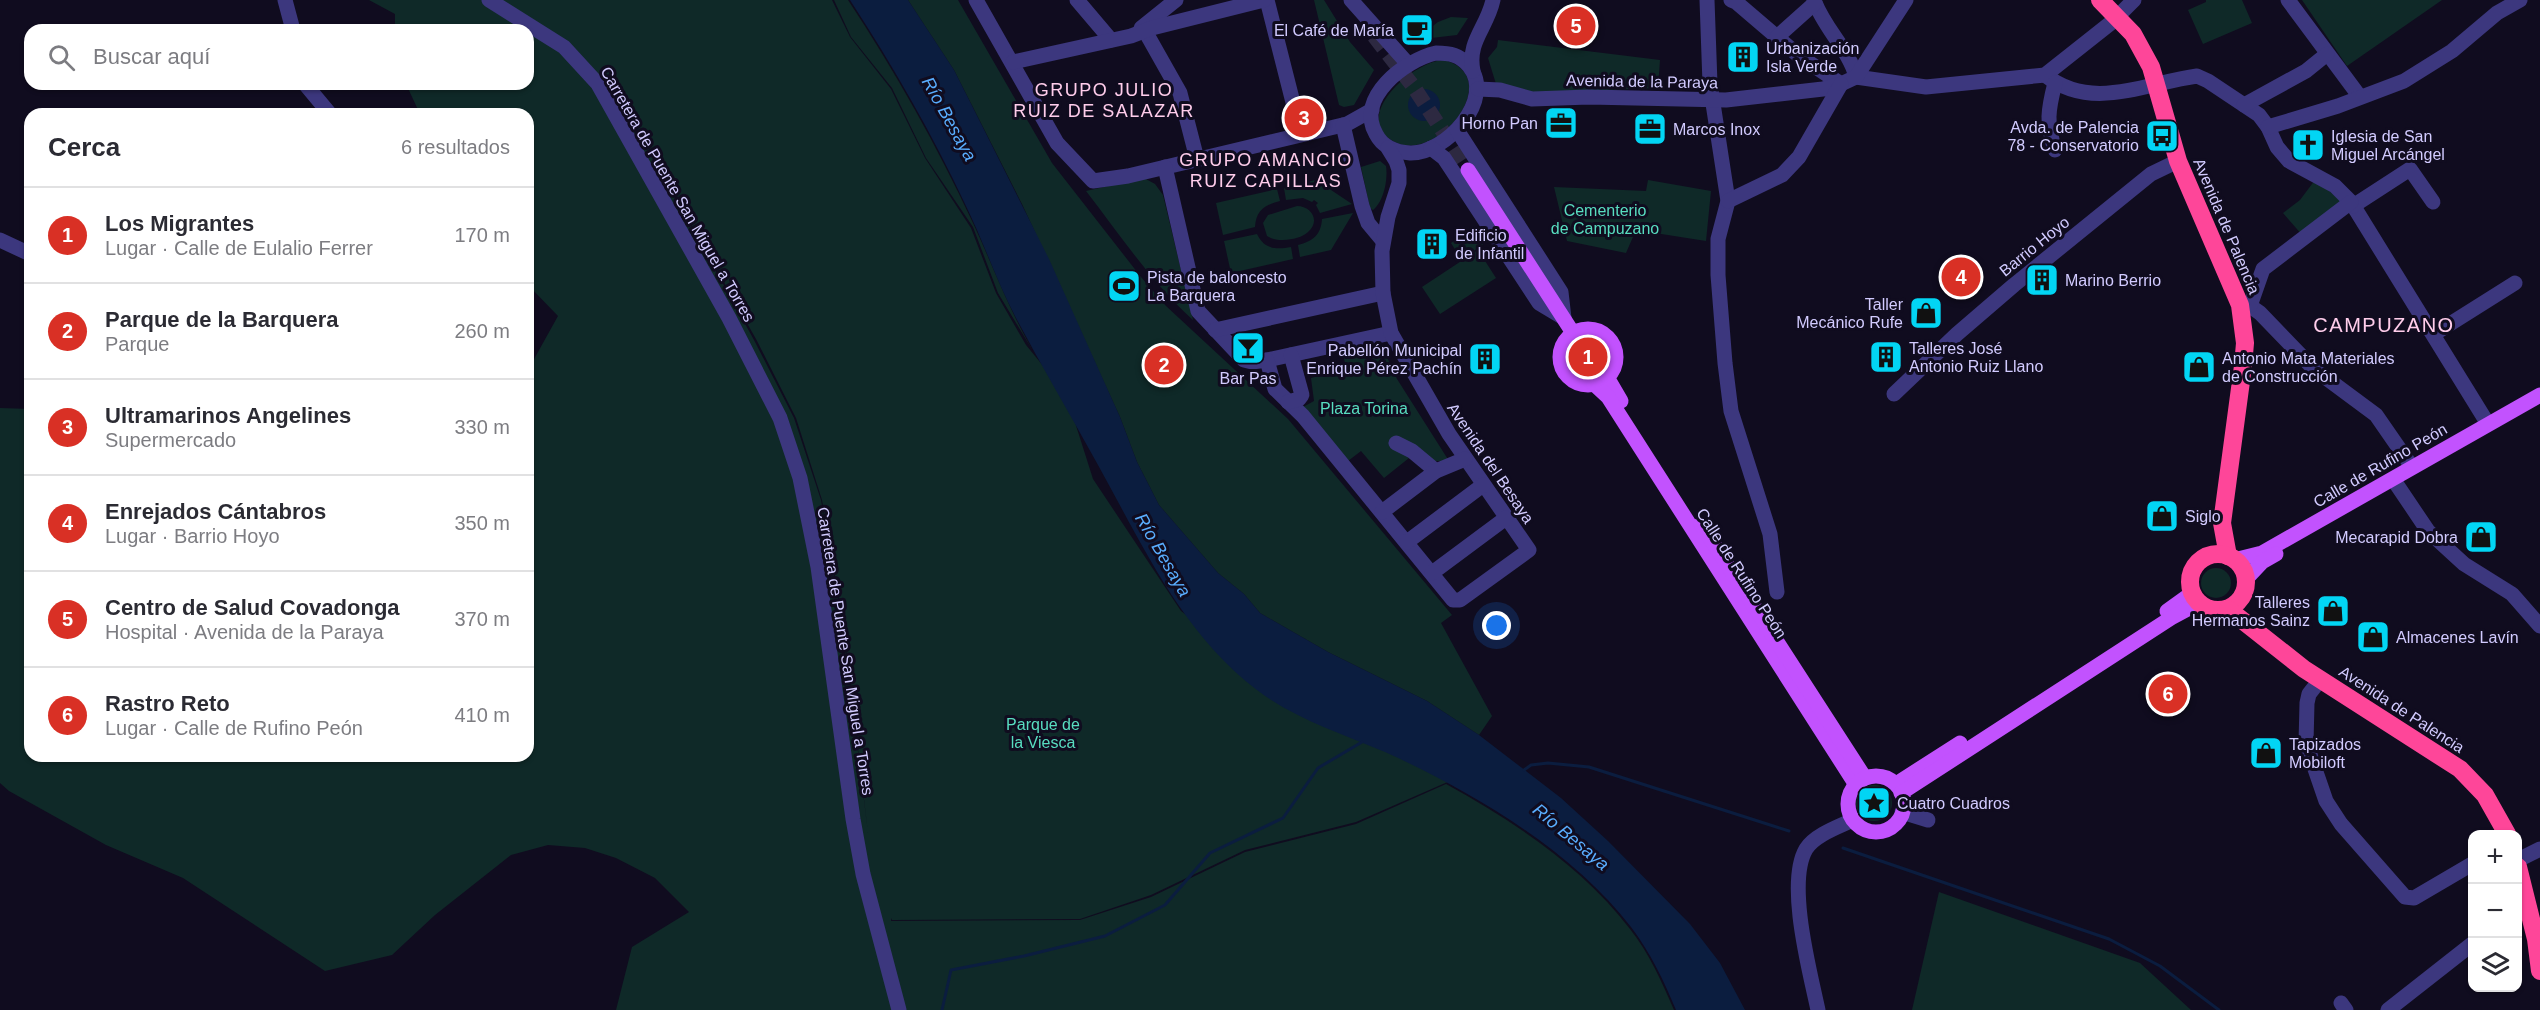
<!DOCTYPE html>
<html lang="es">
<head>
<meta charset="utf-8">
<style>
  body { margin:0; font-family:Helvetica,sans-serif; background:#f7f7f7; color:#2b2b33 }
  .controls { position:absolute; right:18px; bottom:18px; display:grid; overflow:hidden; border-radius:12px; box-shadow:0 2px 4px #0004 }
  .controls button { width:54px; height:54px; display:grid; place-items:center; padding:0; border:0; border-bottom:2px solid #e1e1e2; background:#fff; color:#2b2b33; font:30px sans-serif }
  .you { position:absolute; left:1497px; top:626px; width:21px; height:21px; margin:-15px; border:4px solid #fff; border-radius:50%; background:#1a73e8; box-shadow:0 0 0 9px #1a73e833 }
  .badge { display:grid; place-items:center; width:39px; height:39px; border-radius:50%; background:#d93025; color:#fff; font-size:20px; font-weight:700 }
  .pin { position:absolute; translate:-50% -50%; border:3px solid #fff; box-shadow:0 2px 6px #0006 }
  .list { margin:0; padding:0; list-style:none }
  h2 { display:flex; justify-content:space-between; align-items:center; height:78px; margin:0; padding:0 24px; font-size:26px }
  h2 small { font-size:20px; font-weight:400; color:#7c7c81 }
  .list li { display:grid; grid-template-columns:39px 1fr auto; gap:18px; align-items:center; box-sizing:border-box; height:96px; padding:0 24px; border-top:2px solid #e1e1e2 }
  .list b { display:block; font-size:22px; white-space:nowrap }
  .list p { margin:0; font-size:20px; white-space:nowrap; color:#7c7c81 }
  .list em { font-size:20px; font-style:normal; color:#7c7c81 }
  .icon { flex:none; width:33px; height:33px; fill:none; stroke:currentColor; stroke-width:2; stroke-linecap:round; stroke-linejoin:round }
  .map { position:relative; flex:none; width:2540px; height:1010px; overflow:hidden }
  .search { position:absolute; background:#fff; box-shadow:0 2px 4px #0004; left:24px; top:24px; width:510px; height:66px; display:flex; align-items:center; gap:15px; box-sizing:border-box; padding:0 21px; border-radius:18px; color:#7c7c81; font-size:22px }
  .panel { position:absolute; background:#fff; box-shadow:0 2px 4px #0004; left:24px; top:108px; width:510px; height:654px; border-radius:18px }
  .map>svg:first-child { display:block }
</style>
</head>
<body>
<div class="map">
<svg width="2540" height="1010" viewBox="0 0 2540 1010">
  <rect width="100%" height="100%" fill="#100c1f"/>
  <g fill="#0f2928" fill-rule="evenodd">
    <path d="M 369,0 L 832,0 L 850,37 L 891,89 L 925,158 L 971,228 L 996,293 L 1026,345 L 1066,394 L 1093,479 L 1181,611 L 1230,647 L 1459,777 L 1356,822 L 1245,850 L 1151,895 L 1080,919 L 892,920 L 891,918 L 891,921 L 1080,920 L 1151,897 L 1245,852 L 1356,824 L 1446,784 C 1513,821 1583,867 1630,929 C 1649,953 1662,982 1674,1010 L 616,1010 L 632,947 L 689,912 L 655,878 L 616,858 L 585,848 L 548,845 L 511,855 L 435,915 L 392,955 L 325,971 L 183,878 L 106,845 L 9,791 L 0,783 L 0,408 L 30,409 L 30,756 L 528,756 L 528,370 L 558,316 L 528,285 L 528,114 L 420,114 L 406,84 L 528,84 L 528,30 L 395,30 L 395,14 ZM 643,139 L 756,339 L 796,418 L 822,500 L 843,622 L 868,833 L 842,622 L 821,500 L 794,418 L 754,340 Z"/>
    <path d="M 834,0 L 848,0 C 895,71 937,146 973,223 C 993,266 1009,310 1033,351 L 998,293 L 973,227 L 926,158 L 892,88 L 851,37 Z"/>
    <path d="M 908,0 L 958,0 L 1052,163 L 1141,277 L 1166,306 L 1288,419 L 1452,615 L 1441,623 L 1492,716 L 1479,735 L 1427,701 L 1328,652 L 1260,613 L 1244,594 L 1218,573 L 1159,505 L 1137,462 L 1120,417 L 1022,204 L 954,70 Z"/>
    <path d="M 1314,0 L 1324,0 L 1350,42 L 1374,70 L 1354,105 L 1344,107 L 1339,105 Z"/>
    <path d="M 2206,0 L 2242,0 L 2252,23 L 2203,44 L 2188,10 L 2206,2 Z"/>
    <path d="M 2302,0 L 2442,0 L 2347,66 Z"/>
    <path d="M 1451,17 L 1468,18 L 1457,35 L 1423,39 L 1420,36 L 1438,22 Z"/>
    <path d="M 1498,40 L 1660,60 L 1658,88 L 1526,93 L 1496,84 L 1488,58 L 1497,47 Z"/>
    <path d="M 1444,60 C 1507,77 1437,164 1395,142 C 1349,119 1412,61 1444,60 Z"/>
    <path d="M 1380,161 L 1386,166 C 1388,179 1384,201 1373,210 L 1370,208 L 1361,167 Z"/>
    <path d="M 1144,178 L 1155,184 L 1163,195 L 1193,320 C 1152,283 1120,235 1086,191 Z"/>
    <path d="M 1315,180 L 1316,180 L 1352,204 L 1320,213 L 1316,205 L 1318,203 L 1314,200 L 1312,202 L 1303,198 L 1286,200 L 1284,188 Z"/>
    <path d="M 1648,180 L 1711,191 L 1706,241 L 1636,230 L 1626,253 L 1567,241 L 1554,187 L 1646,191 Z"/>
    <path d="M 2315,180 L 2342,201 L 2303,236 L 2283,213 L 2300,200 Z"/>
    <path d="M 1277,189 L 1280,201 C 1265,205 1256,210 1255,227 L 1223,235 L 1216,203 Z"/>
    <path d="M 1297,206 C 1311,206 1321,221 1308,232 C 1300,240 1277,243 1267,236 L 1263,223 L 1268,215 Z"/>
    <path d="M 1353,213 L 1331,250 L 1300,257 L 1298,245 C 1313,241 1321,235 1322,219 Z"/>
    <path d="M 1472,229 L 1483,245 L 1461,259 L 1451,243 Z"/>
    <path d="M 1257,234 C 1264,249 1276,250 1291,247 L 1293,259 L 1231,273 L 1224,241 Z"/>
    <path d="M 1478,250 L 1496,278 L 1440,314 L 1422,287 Z"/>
    <circle cx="1587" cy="357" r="20"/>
    <path d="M 1381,344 L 1397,379 L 1449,461 L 1435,461 L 1419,450 L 1384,478 L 1361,451 L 1348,461 L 1303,407 L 1314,401 L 1311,378 L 1346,369 L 1343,353 Z"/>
    <circle cx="2216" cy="583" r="15"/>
    <circle cx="1874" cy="803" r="18"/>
    <path d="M 1939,892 L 2140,963 L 2191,1010 L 1912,1010 Z"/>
  </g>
  <g fill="#0b1d3f">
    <path d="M 850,0 L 908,0 L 954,70 L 1049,259 L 1120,417 L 1137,462 L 1159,505 L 1218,573 L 1244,594 L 1260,613 L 1328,652 L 1427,701 L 1479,735 L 1561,798 L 1608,841 L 1690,924 L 1720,963 L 1745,1010 L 1676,1010 C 1664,981 1650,952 1631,927 C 1572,850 1471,791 1385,752 C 1341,733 1295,719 1257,690 C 1182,633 1143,546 1098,465 C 1071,416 1042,367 1016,318 C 997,282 984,243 966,206 C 933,135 893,66 850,0 Z"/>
    <circle cx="1424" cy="105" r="16"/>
  </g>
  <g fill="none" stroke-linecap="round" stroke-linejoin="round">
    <g stroke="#0b1d3f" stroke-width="3">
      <path d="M 1524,770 L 1531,765 L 1548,763 L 1589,767 L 1789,831"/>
      <path d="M 1843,848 L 2109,939 L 2160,966 L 2219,1010"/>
      <path d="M 942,1010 L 951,970 L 1024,956 L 1105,936 L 1165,905 L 1210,853 L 1283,818 L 1318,768 L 1362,742"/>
    </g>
    <path stroke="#2d2941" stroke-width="15" stroke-dasharray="15 8" stroke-linecap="butt" d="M 1374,36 L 1413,86 L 1468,170"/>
    <g stroke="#3c377e" stroke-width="15">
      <path d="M 285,0 L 293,30"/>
      <path d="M 489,0 L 564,47 L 598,84 L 729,318 L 780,418 L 800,478 L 818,567 L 853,819 L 863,874 L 899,1010"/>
      <path d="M 976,0 L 1057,143 L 1093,181 L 1128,176 L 1347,124 L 1372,110"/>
      <path d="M 1077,0 L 1111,40"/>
      <path d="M 1267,0 L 1301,134"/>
      <path d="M 1351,0 L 1408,64"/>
      <path d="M 1707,0 L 1710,84 L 1728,201 L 1718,239 L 1718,275 L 1725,363 L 1731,411 L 1770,534 L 1777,592"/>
      <path d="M 1731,0 L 1736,2 L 1798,55 L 1841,84"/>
      <path d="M 1814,0 C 1823,27 1850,51 1856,77"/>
      <path d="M 2288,0 L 2360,97"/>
      <path d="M 1141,28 L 1176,0"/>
      <path d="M 1145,31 L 1180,93 L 1197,159"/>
      <path d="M 1777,37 L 1815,3"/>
      <path d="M 1436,53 C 1450,53 1460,55 1469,66 C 1496,99 1446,154 1410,153 C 1396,152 1383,148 1376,134 C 1355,98 1405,60 1436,53 Z"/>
      <path d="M 1013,62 L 1131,36 L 1152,28 L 1264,0"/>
      <path d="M 1473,71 C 1467,41 1487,28 1493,0"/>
      <path d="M 2045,75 C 2092,112 2145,83 2197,76 L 2208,81 L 2259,115 L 2268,127 L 2277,147 L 2289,161 L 2335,186 L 2351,202 L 2488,424"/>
      <path d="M 1856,77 L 1926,87 L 2045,75 L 2112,22 L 2134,0"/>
      <path d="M 305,84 L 330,114"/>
      <path d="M 1478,89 L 1500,90 L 1532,99 L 1589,97 L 1726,100 L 1823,89 L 1841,84 L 1856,77 L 1906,0"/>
      <path d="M 2244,105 L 2306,71 L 2327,54"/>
      <path d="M 1343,125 L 1362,206 L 1368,223 L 1383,241"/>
      <path d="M 2268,127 L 2338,106 L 2404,81 L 2452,51 L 2497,13 L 2520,0"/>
      <path d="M 1457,130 L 1561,292 L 1564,318"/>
      <path d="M 1431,148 L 1444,158 L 1450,167 L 1539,303 L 1564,318"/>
      <path d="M 2055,150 C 2046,123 2048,110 2055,83"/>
      <path d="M 1165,167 L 1198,311 L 1244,360 L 1252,362 L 1267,360 L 1391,333"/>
      <path d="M 1728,201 L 1782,175 L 1799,157 L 1841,84"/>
      <path d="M 2353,206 L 2410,169 L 2433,202"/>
      <path d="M 0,240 L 30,254"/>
      <path d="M 2240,305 L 2250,306 L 2260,313 L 2314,369 L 2376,415 L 2412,467"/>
      <path d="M 2250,306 L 2263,269 L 2351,202"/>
      <path d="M 1215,330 L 1383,293"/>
      <path d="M 2434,334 L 2515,283"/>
      <path d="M 1267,360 L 1275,389 L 1303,416 L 1453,600 L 1460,600 L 1529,550 L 1449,434 L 1391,333 L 1383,293 L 1382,251 L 1388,217 L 1399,183 L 1399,170 L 1396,161 L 1388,148"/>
      <path d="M 1894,394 L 1957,334 L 2014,285 L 2151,174 L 2178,161"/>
      <path d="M 1288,402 L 1299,399 L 1302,395 L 1291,355"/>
      <path d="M 1396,443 L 1412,451 L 1436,471"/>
      <path d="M 2397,485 L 2428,531 L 2464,564 L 2512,594 L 2540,626"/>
      <path d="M 1382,512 L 1436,471 L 1465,459"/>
      <path d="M 1407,542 L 1483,485"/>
      <path d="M 1432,573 L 1506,518"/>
      <path d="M 2320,680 L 2309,694 L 2307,703 L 2306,743 L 2326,801 L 2341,824 L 2405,897 L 2414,898 L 2472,864"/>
      <path d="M 1902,812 L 1928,820"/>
      <path d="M 2518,860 L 2540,849"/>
      <path d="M 2341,1003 L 2346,1010"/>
      <path d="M 1818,1010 C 1810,972 1786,883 1806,849 C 1815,835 1838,827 1853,820"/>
      <path d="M 2388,1010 L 2472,944"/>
    </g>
    <g stroke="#c252fe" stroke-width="15">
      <path d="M 1468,170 L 1573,333"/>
      <circle cx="1588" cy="357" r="28"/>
      <path d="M 1607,377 L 1621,401"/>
      <path d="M 1594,384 L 1608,397 L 1856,785"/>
      <path d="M 1701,524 L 1865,778"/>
      <path d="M 2234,560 L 2262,553 L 2540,395"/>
      <path d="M 2246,579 L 2262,562 L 2276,554"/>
      <path d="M 2167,611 L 2192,593"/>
      <circle cx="1876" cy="804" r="28"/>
      <path d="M 1896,784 L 1960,743"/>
      <path d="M 1901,793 L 2171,618 L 2199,603"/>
    </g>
    <g stroke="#fe4699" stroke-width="18">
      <path d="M 2100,0 L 2133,34 L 2151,67 L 2178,161 L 2240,305 L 2245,343 L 2243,366 L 2222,523 L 2228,556"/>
      <circle cx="2218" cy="582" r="28"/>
      <path d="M 2228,609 L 2304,669 L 2460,769 L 2485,795 L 2507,834"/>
      <path d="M 2518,867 L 2536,939 L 2540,971"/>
    </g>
  </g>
  <defs>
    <g id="cafe-square" transform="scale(1.725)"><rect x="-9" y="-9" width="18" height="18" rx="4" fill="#02d5f4" stroke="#100c1f"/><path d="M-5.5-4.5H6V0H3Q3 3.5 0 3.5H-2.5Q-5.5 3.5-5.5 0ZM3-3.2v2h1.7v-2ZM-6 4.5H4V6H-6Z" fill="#111"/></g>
    <g id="building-square" transform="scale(1.725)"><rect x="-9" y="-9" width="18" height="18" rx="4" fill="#02d5f4" stroke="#100c1f"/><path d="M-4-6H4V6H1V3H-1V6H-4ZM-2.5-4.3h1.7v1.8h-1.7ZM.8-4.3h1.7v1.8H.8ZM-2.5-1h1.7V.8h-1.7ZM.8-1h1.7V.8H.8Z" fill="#111"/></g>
    <g id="office-square" transform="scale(1.725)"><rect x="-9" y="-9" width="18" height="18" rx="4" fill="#02d5f4" stroke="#100c1f"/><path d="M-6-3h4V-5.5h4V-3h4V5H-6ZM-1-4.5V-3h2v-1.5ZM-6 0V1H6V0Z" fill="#111"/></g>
    <g id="bus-square" transform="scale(1.725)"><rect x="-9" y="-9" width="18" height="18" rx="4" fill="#02d5f4" stroke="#100c1f"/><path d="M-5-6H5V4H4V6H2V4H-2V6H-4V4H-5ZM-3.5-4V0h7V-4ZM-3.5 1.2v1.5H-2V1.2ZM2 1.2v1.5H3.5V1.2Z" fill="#111"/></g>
    <g id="church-square" transform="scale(1.725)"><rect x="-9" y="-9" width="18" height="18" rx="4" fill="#02d5f4" stroke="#100c1f"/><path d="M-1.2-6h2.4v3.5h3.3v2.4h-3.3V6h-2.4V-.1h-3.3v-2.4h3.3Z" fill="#111"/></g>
    <g id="stadium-square" transform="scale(1.725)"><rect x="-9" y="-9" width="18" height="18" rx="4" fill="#02d5f4" stroke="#100c1f"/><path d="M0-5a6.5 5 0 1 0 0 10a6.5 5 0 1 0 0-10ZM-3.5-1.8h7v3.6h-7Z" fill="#111"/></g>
    <g id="shop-square" transform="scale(1.725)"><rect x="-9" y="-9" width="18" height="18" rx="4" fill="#02d5f4" stroke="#100c1f"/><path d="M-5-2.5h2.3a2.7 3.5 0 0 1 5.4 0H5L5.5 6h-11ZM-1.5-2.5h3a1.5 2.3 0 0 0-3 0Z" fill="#111"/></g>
    <g id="bar-square" transform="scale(1.725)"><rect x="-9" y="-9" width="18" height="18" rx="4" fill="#02d5f4" stroke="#100c1f"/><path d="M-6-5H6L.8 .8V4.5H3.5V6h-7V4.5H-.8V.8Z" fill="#111"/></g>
    <g id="sight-square" transform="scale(1.725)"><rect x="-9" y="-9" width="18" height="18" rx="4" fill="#02d5f4" stroke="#100c1f"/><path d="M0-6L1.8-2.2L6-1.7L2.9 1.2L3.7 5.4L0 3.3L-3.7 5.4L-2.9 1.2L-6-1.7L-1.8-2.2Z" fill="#111"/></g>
  </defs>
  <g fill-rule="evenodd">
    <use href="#cafe-square" x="1417" y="30"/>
    <use href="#building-square" x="1743" y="57"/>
    <use href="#office-square" x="1561" y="123"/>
    <use href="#office-square" x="1650" y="129"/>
    <use href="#bus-square" x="2162" y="136"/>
    <use href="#church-square" x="2308" y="145"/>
    <use href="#building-square" x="1432" y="244"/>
    <use href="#building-square" x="2042" y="280"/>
    <use href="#stadium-square" x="1124" y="286"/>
    <use href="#shop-square" x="1926" y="313"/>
    <use href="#bar-square" x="1248" y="348"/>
    <use href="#building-square" x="1886" y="357"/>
    <use href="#building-square" x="1485" y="359"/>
    <use href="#shop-square" x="2199" y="367"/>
    <use href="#shop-square" x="2162" y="516"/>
    <use href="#shop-square" x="2481" y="537"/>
    <use href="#shop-square" x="2333" y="611"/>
    <use href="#shop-square" x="2373" y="637"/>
    <use href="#shop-square" x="2266" y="753"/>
    <use href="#sight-square" x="1874" y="803"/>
  </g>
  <g text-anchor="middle" stroke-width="6" stroke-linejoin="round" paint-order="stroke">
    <g font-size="16" fill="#d2cbff" stroke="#100c1f" text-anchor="start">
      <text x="1394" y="36" text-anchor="end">El Café de María</text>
      <text x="1766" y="54">Urbanización<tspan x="1766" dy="18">Isla Verde</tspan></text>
      <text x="1538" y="129" text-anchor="end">Horno Pan</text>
      <text x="2139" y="133" text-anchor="end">Avda. de Palencia<tspan x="2139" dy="18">78 - Conservatorio</tspan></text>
      <text x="1673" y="135">Marcos Inox</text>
      <text x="2331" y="142">Iglesia de San<tspan x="2331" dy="18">Miguel Arcángel</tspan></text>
      <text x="1455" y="241">Edificio<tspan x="1455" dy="18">de Infantil</tspan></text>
      <text x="1147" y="283">Pista de baloncesto<tspan x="1147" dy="18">La Barquera</tspan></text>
      <text x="2065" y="286">Marino Berrio</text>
      <text x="1903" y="310" text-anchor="end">Taller<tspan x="1903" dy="18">Mecánico Rufe</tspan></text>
      <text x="1909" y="354">Talleres José<tspan x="1909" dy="18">Antonio Ruiz Llano</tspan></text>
      <text x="1462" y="356" text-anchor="end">Pabellón Municipal<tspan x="1462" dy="18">Enrique Pérez Pachín</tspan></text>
      <text x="2222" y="364">Antonio Mata Materiales<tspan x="2222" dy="18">de Construcción</tspan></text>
      <text x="1248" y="384" text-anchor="middle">Bar Pas</text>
      <text x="2185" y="522">Siglo</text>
      <text x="2458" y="543" text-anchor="end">Mecarapid Dobra</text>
      <text x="2310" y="608" text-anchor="end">Talleres<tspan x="2310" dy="18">Hermanos Sainz</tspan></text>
      <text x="2396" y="643">Almacenes Lavín</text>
      <text x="2289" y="750">Tapizados<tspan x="2289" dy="18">Mobiloft</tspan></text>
      <text x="1897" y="809">Cuatro Cuadros</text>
    </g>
    <g font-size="16" fill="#d2cbff" stroke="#100c1f">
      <text transform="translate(1642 81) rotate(1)" y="6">Avenida de la Paraya</text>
      <text transform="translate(678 194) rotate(60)" y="6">Carretera de Puente San Miguel a Torres</text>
      <text transform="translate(2227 226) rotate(67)" y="6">Avenida de Palencia</text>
      <text transform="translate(2034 246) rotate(-39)" y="6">Barrio Hoyo</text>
      <text transform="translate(1491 463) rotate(56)" y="6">Avenida del Besaya</text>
      <text transform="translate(2380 465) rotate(-30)" y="6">Calle de Rufino Peón</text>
      <text transform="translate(1742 573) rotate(57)" y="6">Calle de Rufino Peón</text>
      <text transform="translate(846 651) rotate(81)" y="6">Carretera de Puente San Miguel a Torres</text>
      <text transform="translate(2402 709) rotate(33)" y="6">Avenida de Palencia</text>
    </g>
    <g font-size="16" fill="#58ddc0" stroke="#100c1f">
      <text x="1605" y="216">Cementerio<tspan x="1605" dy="18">de Campuzano</tspan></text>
      <text x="1364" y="414">Plaza Torina</text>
      <text x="1043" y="730">Parque de<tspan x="1043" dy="18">la Viesca</tspan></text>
    </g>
    <g font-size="18" letter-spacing="1.5" fill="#ffcdeb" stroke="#100c1f">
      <text x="1104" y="96">GRUPO JULIO<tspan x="1104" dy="21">RUIZ DE SALAZAR</tspan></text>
      <text x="1266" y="166">GRUPO AMANCIO<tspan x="1266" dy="21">RUIZ CAPILLAS</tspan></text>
    </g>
    <g font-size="18" font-style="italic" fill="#59adfe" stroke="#100c1f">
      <text transform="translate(949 119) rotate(61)" y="6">Río Besaya</text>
      <text transform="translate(1163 555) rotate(60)" y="6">Río Besaya</text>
      <text transform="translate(1571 837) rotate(40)" y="6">Río Besaya</text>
    </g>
    <g font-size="20" letter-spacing="1.5" fill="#ffcdeb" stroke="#100c1f">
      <text x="2384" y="332">CAMPUZANO</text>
    </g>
  </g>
</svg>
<div class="controls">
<button>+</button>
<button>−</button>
<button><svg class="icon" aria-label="layers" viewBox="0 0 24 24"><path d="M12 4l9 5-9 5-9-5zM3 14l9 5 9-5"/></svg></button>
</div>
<div class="you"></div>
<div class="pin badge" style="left:1588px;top:357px">1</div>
<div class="pin badge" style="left:1164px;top:365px">2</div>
<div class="pin badge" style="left:1304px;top:118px">3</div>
<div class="pin badge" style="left:1961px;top:277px">4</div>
<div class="pin badge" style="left:1576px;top:26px">5</div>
<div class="pin badge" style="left:2168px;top:694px">6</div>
<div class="search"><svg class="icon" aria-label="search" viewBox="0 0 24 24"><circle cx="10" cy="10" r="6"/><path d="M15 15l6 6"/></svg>Buscar aquí</div>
<section class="panel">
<h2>Cerca<small>6 resultados</small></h2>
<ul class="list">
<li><span class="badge">1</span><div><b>Los Migrantes</b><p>Lugar · Calle de Eulalio Ferrer</p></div><em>170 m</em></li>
<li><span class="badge">2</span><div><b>Parque de la Barquera</b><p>Parque</p></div><em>260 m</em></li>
<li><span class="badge">3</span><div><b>Ultramarinos Angelines</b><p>Supermercado</p></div><em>330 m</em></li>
<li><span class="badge">4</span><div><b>Enrejados Cántabros</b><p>Lugar · Barrio Hoyo</p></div><em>350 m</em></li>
<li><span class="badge">5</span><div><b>Centro de Salud Covadonga</b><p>Hospital · Avenida de la Paraya</p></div><em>370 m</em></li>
<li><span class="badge">6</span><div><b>Rastro Reto</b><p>Lugar · Calle de Rufino Peón</p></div><em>410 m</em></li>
</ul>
</section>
</div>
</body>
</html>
